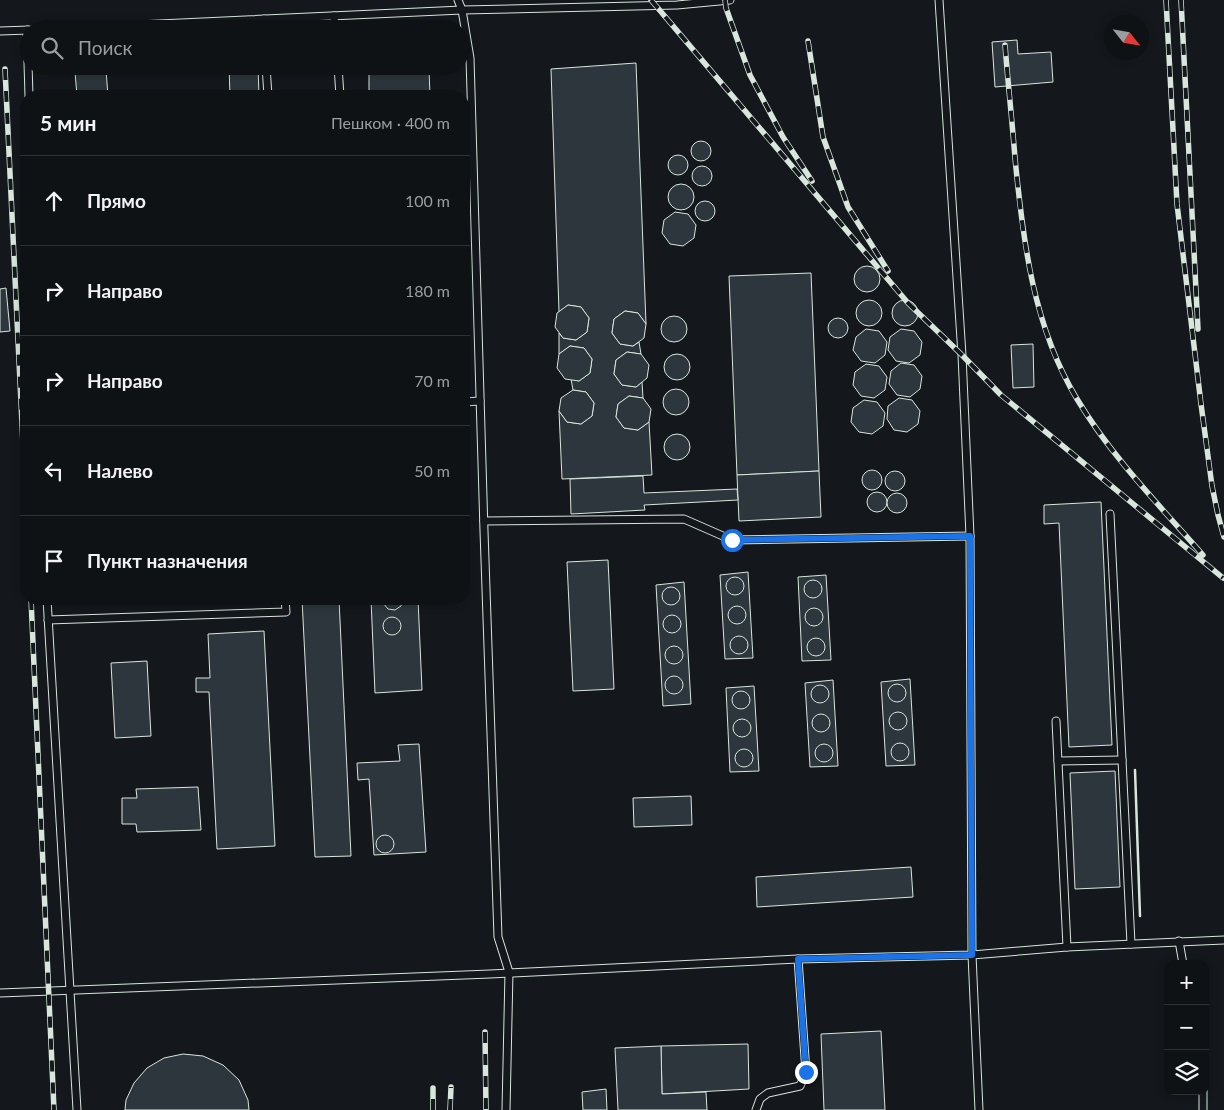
<!DOCTYPE html>
<html lang="ru">
<head>
<meta charset="utf-8">
<style>
  body { margin:0; font-family:Lato,sans-serif; background:#181b1e; color:#f1f3f6 }
  .controls { position:absolute; right:15px; bottom:15px; display:grid; overflow:hidden; border-radius:10px; box-shadow:0 2px 8px #0003 }
  .controls button { width:45px; height:45px; display:grid; place-items:center; padding:0; border:0; border-bottom:1px solid #2f3234; background:#0f1215; color:#f1f3f6; font:25px sans-serif }
  .compass { position:absolute; left:1104px; top:15px; width:45px; height:45px; border-radius:50%; background:#0f1215; box-shadow:0 2px 8px #0003; rotate:121deg }
  .stop { position:absolute; width:15px; height:15px; margin:-11px; border:4px solid #1a73e8; border-radius:50%; background:#fff }
  .stop.end { background:#1a73e8; border-color:#fff; box-shadow:0 1px 5px #0008 }
  .list { margin:0; padding:0; list-style:none }
  h2 { display:flex; justify-content:space-between; align-items:center; height:65px; margin:0; padding:0 20px; font-size:21px }
  h2 small { font-size:16px; font-weight:400; color:#9b9ea0 }
  .list li { display:grid; grid-template-columns:32px 1fr auto; gap:15px; align-items:center; box-sizing:border-box; height:90px; padding:0 20px; border-top:1px solid #2f3234 }
  .list b { display:block; font-size:19px; white-space:nowrap }
  .list em { font-size:16px; font-style:normal; color:#9b9ea0 }
  .icon { flex:none; width:28px; height:28px; fill:none; stroke:currentColor; stroke-width:2; stroke-linecap:round; stroke-linejoin:round }
  .map { position:relative; flex:none; width:1224px; height:1110px; overflow:hidden }
  .search { position:absolute; background:#0f1215; box-shadow:0 2px 8px #0003; left:20px; top:20px; width:450px; height:55px; display:flex; align-items:center; gap:12px; box-sizing:border-box; padding:0 18px; border-radius:28px; color:#9b9ea0; font-size:19px }
  .panel { position:absolute; background:#0f1215; box-shadow:0 2px 8px #0003; left:20px; top:90px; width:450px; height:515px; border-radius:20px }
  .map>svg:first-child { display:block }
</style>
</head>
<body>
<div class="map">
<svg width="1224" height="1110" viewBox="0 0 1224 1110">
  <rect width="100%" height="100%" fill="#14181c"/>
  <g fill="#2c363c" stroke="#d8e6dc">
    <path d="M 1017,40 L 1018,54 L 1051,52 L 1053,82 L 995,87 L 992,42 Z"/>
    <path d="M 636,63 L 646,324 L 638,313 L 625,311 L 614,319 L 612,333 L 620,344 L 633,346 L 639,342 L 641,354 L 627,352 L 616,360 L 614,374 L 622,385 L 636,387 L 642,382 L 643,398 L 629,396 L 618,404 L 616,417 L 624,428 L 638,430 L 649,422 L 652,475 L 562,479 L 559,411 L 567,422 L 581,424 L 592,416 L 594,403 L 586,392 L 573,390 L 571,379 L 579,381 L 590,373 L 592,359 L 584,348 L 570,346 L 559,354 L 559,333 L 563,338 L 576,340 L 587,332 L 589,318 L 581,307 L 568,305 L 559,312 L 551,69 Z"/>
    <path d="M 229,66 L 258,66 L 259,96 L 230,96 Z"/>
    <path d="M 429,68 L 430,96 L 369,96 L 369,70 Z"/>
    <path d="M 106,70 L 108,96 L 77,96 L 75,72 Z"/>
    <circle cx="701" cy="151" r="10"/>
    <circle cx="678" cy="165" r="10"/>
    <circle cx="702" cy="176" r="10"/>
    <circle cx="681" cy="197" r="13"/>
    <circle cx="705" cy="211" r="10"/>
    <path d="M 675,212 L 688,214 L 696,225 L 694,238 L 683,246 L 670,244 L 662,233 L 664,220 Z"/>
    <circle cx="867" cy="279" r="13"/>
    <path d="M 811,273 L 819,471 L 737,475 L 729,276 Z"/>
    <path d="M 6,288 L 10,331 L 0,332 L 0,289 Z"/>
    <circle cx="905" cy="313" r="13"/>
    <circle cx="869" cy="313" r="13"/>
    <path d="M 568,305 L 581,307 L 589,318 L 587,332 L 576,340 L 563,338 L 555,327 L 557,313 Z"/>
    <path d="M 625,311 L 638,313 L 646,324 L 644,338 L 633,346 L 620,344 L 612,333 L 614,319 Z"/>
    <circle cx="674" cy="329" r="13"/>
    <circle cx="838" cy="328" r="10"/>
    <path d="M 866,329 L 879,331 L 887,342 L 885,355 L 875,363 L 861,361 L 853,350 L 856,337 Z"/>
    <path d="M 901,329 L 914,331 L 922,342 L 920,355 L 909,363 L 896,361 L 888,350 L 890,337 Z"/>
    <path d="M 1033,344 L 1034,387 L 1013,388 L 1011,345 Z"/>
    <path d="M 570,346 L 584,348 L 592,359 L 590,373 L 579,381 L 565,379 L 557,368 L 559,354 Z"/>
    <path d="M 627,352 L 641,354 L 649,365 L 647,378 L 636,387 L 622,385 L 614,374 L 616,360 Z"/>
    <circle cx="677" cy="367" r="13"/>
    <path d="M 901,363 L 914,365 L 922,376 L 920,389 L 910,397 L 897,395 L 889,384 L 891,371 Z"/>
    <path d="M 866,364 L 879,366 L 887,377 L 885,390 L 874,398 L 861,396 L 853,385 L 855,372 Z"/>
    <circle cx="676" cy="402" r="13"/>
    <path d="M 573,390 L 586,392 L 594,403 L 592,416 L 581,424 L 567,422 L 559,411 L 561,398 Z"/>
    <path d="M 629,396 L 643,398 L 651,409 L 649,422 L 638,430 L 624,428 L 616,417 L 618,404 Z"/>
    <path d="M 899,398 L 912,400 L 920,411 L 918,424 L 907,432 L 894,430 L 887,419 L 888,406 Z"/>
    <path d="M 864,400 L 877,402 L 885,413 L 883,426 L 872,434 L 859,432 L 851,422 L 853,408 Z"/>
    <circle cx="677" cy="447" r="13"/>
    <circle cx="872" cy="480" r="10"/>
    <path d="M 819,471 L 821,517 L 739,521 L 737,475 Z"/>
    <circle cx="895" cy="481" r="10"/>
    <path d="M 643,476 L 644,493 L 737,489 L 738,500 L 644,505 L 645,510 L 571,514 L 570,479 Z"/>
    <circle cx="877" cy="502" r="10"/>
    <circle cx="897" cy="503" r="10"/>
    <path d="M 1101,502 L 1112,745 L 1069,747 L 1059,523 L 1044,524 L 1044,505 Z"/>
    <path d="M 608,560 L 614,689 L 573,691 L 567,562 Z"/>
    <path d="M 748,572 L 753,658 L 725,659 L 720,575 Z"/>
    <path d="M 826,575 L 831,660 L 802,661 L 798,577 Z"/>
    <circle cx="735" cy="586" r="9"/>
    <circle cx="813" cy="589" r="9"/>
    <path d="M 684,582 L 691,704 L 663,706 L 656,585 Z"/>
    <circle cx="671" cy="596" r="9"/>
    <path d="M 302,599 L 339,599 L 351,856 L 315,857 Z"/>
    <path d="M 371,599 L 418,599 L 422,690 L 375,693 Z"/>
    <path d="M 384,599 L 402,599 L 401,606 L 395,610 L 388,609 L 383,603 Z"/>
    <circle cx="737" cy="615" r="9"/>
    <circle cx="814" cy="617" r="9"/>
    <circle cx="672" cy="624" r="9"/>
    <circle cx="392" cy="626" r="9"/>
    <path d="M 264,631 L 275,846 L 217,849 L 209,692 L 196,692 L 196,678 L 210,678 L 208,634 Z"/>
    <circle cx="739" cy="645" r="9"/>
    <circle cx="816" cy="647" r="9"/>
    <circle cx="674" cy="655" r="9"/>
    <path d="M 147,661 L 151,736 L 115,738 L 111,663 Z"/>
    <circle cx="674" cy="685" r="9"/>
    <path d="M 910,679 L 915,765 L 886,766 L 881,682 Z"/>
    <path d="M 833,680 L 838,766 L 810,767 L 805,683 Z"/>
    <circle cx="897" cy="693" r="9"/>
    <circle cx="820" cy="694" r="9"/>
    <path d="M 754,686 L 759,771 L 730,772 L 726,688 Z"/>
    <circle cx="741" cy="700" r="9"/>
    <circle cx="898" cy="721" r="9"/>
    <circle cx="821" cy="723" r="9"/>
    <circle cx="742" cy="728" r="9"/>
    <circle cx="900" cy="752" r="9"/>
    <circle cx="824" cy="753" r="9"/>
    <path d="M 419,744 L 426,852 L 374,855 L 369,779 L 358,780 L 357,763 L 400,761 L 398,745 Z"/>
    <circle cx="744" cy="758" r="9"/>
    <path d="M 1115,771 L 1120,887 L 1075,889 L 1070,773 Z"/>
    <path d="M 198,787 L 201,830 L 137,832 L 136,824 L 122,824 L 122,798 L 137,798 L 136,789 Z"/>
    <path d="M 691,796 L 692,825 L 634,827 L 633,798 Z"/>
    <circle cx="385" cy="844" r="9"/>
    <path d="M 911,867 L 913,897 L 757,907 L 756,877 Z"/>
    <path d="M 881,1031 L 885,1110 L 824,1110 L 821,1034 Z"/>
    <path d="M 748,1044 L 749,1089 L 662,1094 L 661,1046 Z"/>
    <path d="M 661,1046 L 662,1094 L 706,1092 L 707,1110 L 618,1110 L 615,1048 Z"/>
    <path d="M 183,1054 L 203,1056 L 223,1065 L 239,1080 L 248,1100 L 249,1110 L 125,1110 L 126,1100 L 134,1083 L 147,1068 L 164,1058 Z"/>
    <path d="M 606,1089 L 607,1110 L 583,1110 L 582,1092 Z"/>
  </g>
  <g fill="none" stroke-linecap="round" stroke-linejoin="round">
    <g stroke="#d8e6dc" stroke-width="9">
      <g id="lane">
        <path d="M 458,0 L 462,10 L 470,58 L 484,531 L 498,937 L 509,972 L 506,1110"/>
        <path d="M 939,0 L 962,355 L 970,536 L 972,955 L 979,1110"/>
        <path d="M 334,16 L 335,29"/>
        <path d="M 264,19 L 265,29"/>
        <path d="M 51,29 L 462,10 L 677,5 L 730,0"/>
        <path d="M 27,30 L 29,96"/>
        <path d="M 0,31 L 29,30"/>
        <path d="M 266,66 L 268,96"/>
        <path d="M 338,66 L 340,96"/>
        <path d="M 464,402 L 480,401"/>
        <path d="M 1110,514 L 1131,944"/>
        <path d="M 484,521 L 684,519 L 732,540 L 970,536"/>
        <path d="M 47,599 L 77,1110"/>
        <path d="M 48,620 L 286,612 L 285,599"/>
        <path d="M 1056,721 L 1067,947"/>
        <path d="M 1058,761 L 1122,760"/>
        <path d="M 1179,941 L 1183,964"/>
        <path d="M 0,993 L 490,974 L 798,959 L 972,955 L 1067,947 L 1224,940"/>
        <path d="M 756,1110 L 760,1099 L 768,1093 L 800,1086 L 806,1072 L 798,959"/>
        <path d="M 1203,1110 L 1203,1091"/>
      </g>
    </g>
    <use href="#lane" stroke="#14181c" stroke-width="7"/>
    <g stroke="#d8e6dc" stroke-width="5.5">
      <g id="rail">
        <path d="M 651,0 L 908,303 L 962,355 L 1001,395 L 1223,578"/>
        <path d="M 725,0 L 726,8 L 750,75 L 783,137 L 812,181"/>
        <path d="M 1166,0 L 1177,204 L 1201,404 L 1212,486 L 1218,515 L 1224,537"/>
        <path d="M 1181,0 L 1198,329"/>
        <path d="M 808,41 L 823,137 L 848,207 L 888,271"/>
        <path d="M 1005,45 C 1008,83 1012,120 1015,158 C 1023,241 1033,326 1077,399 C 1111,456 1159,505 1203,555"/>
        <path d="M 5,69 L 26,507"/>
        <path d="M 31,599 L 54,1110"/>
        <path d="M 485,1032 L 486,1110"/>
        <path d="M 433,1110 L 433,1088"/>
        <path d="M 450,1110 L 451,1087"/>
      </g>
    </g>
    <use href="#rail" stroke="#14181c" stroke-width="4" stroke-dasharray="11" stroke-linecap="butt"/>
    <path stroke="#d8e6dc" stroke-width="2.5" d="M 1135,770 L 1140,916"/>
  </g>
  <g fill="none" stroke-linecap="round" stroke-linejoin="round">
    <path stroke="#1a73e8" stroke-width="6" d="M 732,540 L 970,536 L 972,955 L 798,959 L 806,1072"/>
  </g>
</svg>
<div class="controls">
<button>+</button>
<button>−</button>
<button><svg class="icon" aria-label="layers" viewBox="0 0 24 24"><path d="M12 4l9 5-9 5-9-5zM3 14l9 5 9-5"/></svg></button>
</div>
<svg class="compass" viewBox="-18 -18 36 36"><path d="M0-13l5 13h-10z" fill="#e53935"/><path d="M0 13l5-13h-10z" fill="#9b9ea0"/></svg>
<div class="stop" style="left:732px;top:540px"></div>
<div class="stop end" style="left:806px;top:1072px"></div>
<div class="search"><svg class="icon" aria-label="search" viewBox="0 0 24 24"><circle cx="10" cy="10" r="6"/><path d="M15 15l6 6"/></svg>Поиск</div>
<section class="panel">
<h2>5 мин<small>Пешком · 400 m</small></h2>
<ul class="list">
<li><svg class="icon" aria-label="ahead" viewBox="0 0 24 24"><path d="M12 20V5M6 11l6-6 6 6"/></svg><div><b>Прямо</b></div><em>100 m</em></li>
<li><svg class="icon" aria-label="right" viewBox="0 0 24 24"><path d="M7 20v-9h11M14 6l5 5-5 5"/></svg><div><b>Направо</b></div><em>180 m</em></li>
<li><svg class="icon" aria-label="right" viewBox="0 0 24 24"><path d="M7 20v-9h11M14 6l5 5-5 5"/></svg><div><b>Направо</b></div><em>70 m</em></li>
<li><svg class="icon" aria-label="left" viewBox="0 0 24 24"><path d="M17 20v-9H6M10 6l-5 5 5 5"/></svg><div><b>Налево</b></div><em>50 m</em></li>
<li><svg class="icon" aria-label="arrive" viewBox="0 0 24 24"><path d="M6 21V4h12l-3 4 3 4H6"/></svg><div><b>Пункт назначения</b></div></li>
</ul>
</section>
</div>
</body>
</html>
